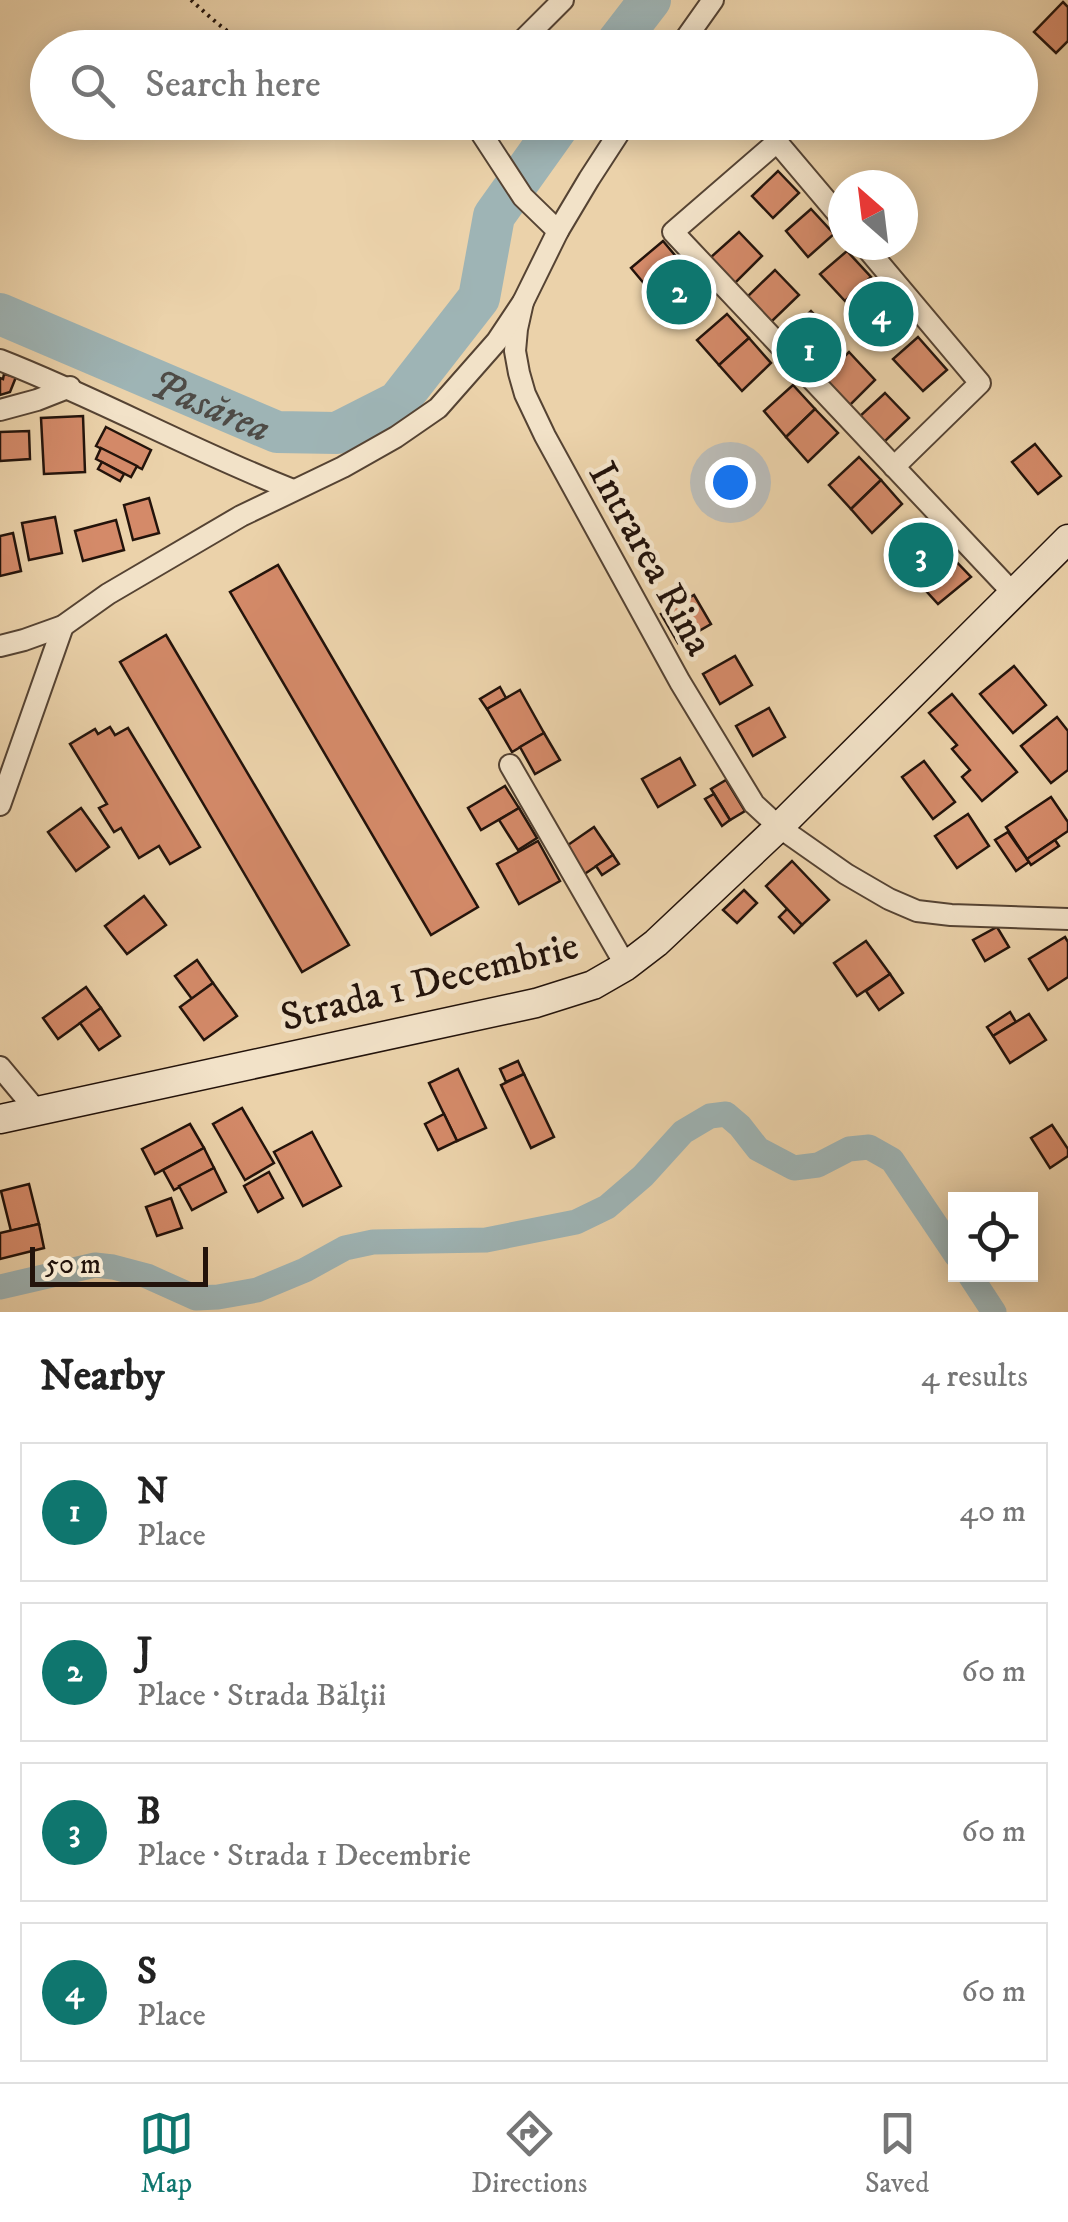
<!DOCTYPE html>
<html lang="en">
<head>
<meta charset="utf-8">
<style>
  body { margin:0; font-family:"IM FELL DW Pica",serif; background:#f2f2f2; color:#222 }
  .controls { position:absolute; right:30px; bottom:30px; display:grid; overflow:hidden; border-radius:0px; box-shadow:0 5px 25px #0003 }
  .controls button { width:90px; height:90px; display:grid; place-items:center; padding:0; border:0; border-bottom:2px solid #e0e0e0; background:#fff; color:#222; font:50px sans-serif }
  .compass { position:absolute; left:828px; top:170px; width:90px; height:90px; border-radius:50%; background:#fff; box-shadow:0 5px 25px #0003; rotate:332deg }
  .scale { position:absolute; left:30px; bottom:25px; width:178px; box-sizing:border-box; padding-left:10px; border:5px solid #23130b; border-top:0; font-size:28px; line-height:35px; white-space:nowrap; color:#23130b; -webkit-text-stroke:8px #f2e2c8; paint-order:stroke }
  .you { position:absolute; left:730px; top:482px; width:35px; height:35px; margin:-25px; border:8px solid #fff; border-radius:50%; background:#1a73e8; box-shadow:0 0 0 15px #1a73e833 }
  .badge { display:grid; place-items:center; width:65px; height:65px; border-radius:50%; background:#0f766e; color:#fff; font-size:32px; font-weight:700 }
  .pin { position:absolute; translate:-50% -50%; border:5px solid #fff; box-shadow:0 2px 10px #0006 }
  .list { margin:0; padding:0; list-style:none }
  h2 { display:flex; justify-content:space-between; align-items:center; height:130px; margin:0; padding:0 40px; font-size:42px }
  h2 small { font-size:32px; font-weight:400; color:#767676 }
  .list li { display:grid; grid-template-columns:65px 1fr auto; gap:30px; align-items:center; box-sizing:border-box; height:140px; margin:0 20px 20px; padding:0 20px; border:2px solid #e0e0e0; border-radius:0px }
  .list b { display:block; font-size:38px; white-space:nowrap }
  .list p { margin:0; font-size:32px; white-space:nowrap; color:#767676 }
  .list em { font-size:32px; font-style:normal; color:#767676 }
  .icon { flex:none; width:55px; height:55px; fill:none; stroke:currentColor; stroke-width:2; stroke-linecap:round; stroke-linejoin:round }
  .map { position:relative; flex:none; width:1068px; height:1312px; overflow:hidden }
  .search { position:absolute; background:#fff; box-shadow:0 5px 25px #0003; left:30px; right:30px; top:30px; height:110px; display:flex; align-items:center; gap:25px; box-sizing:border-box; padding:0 35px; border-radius:55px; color:#767676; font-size:38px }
  .sheet { height:770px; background:#fff }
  nav { display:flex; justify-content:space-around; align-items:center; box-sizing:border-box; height:140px; border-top:2px solid #e0e0e0; background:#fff; font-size:28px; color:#767676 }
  nav a { display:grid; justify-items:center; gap:5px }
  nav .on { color:#0f766e }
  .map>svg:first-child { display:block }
</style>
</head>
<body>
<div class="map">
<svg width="1068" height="1312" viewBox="0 0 1068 1312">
  <rect width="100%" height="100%" fill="#ebd2aa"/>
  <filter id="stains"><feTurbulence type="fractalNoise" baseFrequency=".002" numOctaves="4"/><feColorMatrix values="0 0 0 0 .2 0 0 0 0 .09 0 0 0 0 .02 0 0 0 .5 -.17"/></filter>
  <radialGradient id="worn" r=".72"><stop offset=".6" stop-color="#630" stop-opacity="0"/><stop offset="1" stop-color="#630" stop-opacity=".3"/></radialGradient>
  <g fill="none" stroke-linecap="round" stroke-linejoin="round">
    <g stroke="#9eb4b5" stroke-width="25">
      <path d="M 969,1274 L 994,1312"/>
      <path d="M 0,1287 L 95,1265 L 113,1267 L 147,1276 L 196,1298 L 218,1297 L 257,1290 L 305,1270 L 345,1248 L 373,1242 L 486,1240 L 576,1222 L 607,1207 L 643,1176 L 683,1132 L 710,1116 L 726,1114 L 740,1126 L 758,1149 L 794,1168 L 818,1165 L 849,1149 L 869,1147 L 892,1160 L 956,1255"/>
    </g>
    <g stroke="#9eb4b5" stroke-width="42">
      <path d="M 613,48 L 650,0"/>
      <path id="s1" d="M 0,314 L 277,432 L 337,433 L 398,402 L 479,298 L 494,216 L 561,122"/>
    </g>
  </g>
  <g fill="#d48a69" stroke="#23130b" stroke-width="2.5">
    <path d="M 1063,2 L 1068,7 L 1068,41 L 1056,53 L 1034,32 Z"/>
    <path d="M 778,171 L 799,193 L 773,218 L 752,196 Z"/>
    <path d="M 811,209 L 834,234 L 808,257 L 786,231 Z"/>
    <path d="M 739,232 L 762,256 L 734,284 L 710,258 Z"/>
    <path d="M 663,241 L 684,266 L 652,293 L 631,268 Z"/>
    <path d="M 847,251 L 871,277 L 845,301 L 820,274 Z"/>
    <path d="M 684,266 L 707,290 L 674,318 L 652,293 Z"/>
    <path d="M 775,270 L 799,295 L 771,322 L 747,297 Z"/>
    <path d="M 883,289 L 907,315 L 879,340 L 854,312 Z"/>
    <path d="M 811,311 L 836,337 L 809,363 L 784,337 Z"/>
    <path d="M 727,314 L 749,338 L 719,365 L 697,340 Z"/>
    <path d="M 918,337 L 947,370 L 923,391 L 893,359 Z"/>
    <path d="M 749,338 L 771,363 L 742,391 L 719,365 Z"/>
    <path d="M 849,352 L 875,380 L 849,406 L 823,377 Z"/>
    <path d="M 4,374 L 16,377 L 10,392 L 0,395 L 0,378 L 3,379 Z"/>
    <path d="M 793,385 L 815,409 L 786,437 L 764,411 Z"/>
    <path d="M 885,393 L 909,418 L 882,444 L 859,417 Z"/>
    <path d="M 815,409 L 838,433 L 808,462 L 786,437 Z"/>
    <path d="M 83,416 L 85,472 L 44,474 L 41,418 Z"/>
    <path d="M 106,427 L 151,450 L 142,469 L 96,446 Z"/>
    <path d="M 29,431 L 30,459 L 0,461 L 0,432 Z"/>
    <path d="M 1035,444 L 1061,476 L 1038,494 L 1012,462 Z"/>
    <path d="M 101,448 L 137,466 L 131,477 L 96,459 Z"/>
    <path d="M 859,457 L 881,480 L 851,509 L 829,485 Z"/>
    <path d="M 102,462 L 124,474 L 120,481 L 98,469 Z"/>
    <path d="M 881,480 L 902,504 L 872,533 L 851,509 Z"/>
    <path d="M 149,498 L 159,533 L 133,540 L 124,505 Z"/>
    <path d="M 55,517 L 62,553 L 29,560 L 22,523 Z"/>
    <path d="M 116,520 L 124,550 L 83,561 L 75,531 Z"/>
    <path d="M 925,529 L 948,553 L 917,581 L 895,558 Z"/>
    <path d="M 13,533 L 21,571 L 0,576 L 0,536 Z"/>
    <path d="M 948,553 L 971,577 L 938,604 L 917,581 Z"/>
    <path d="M 278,565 L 478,907 L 431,935 L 230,592 Z"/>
    <path d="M 694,595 L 711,624 L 678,643 L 661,614 Z"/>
    <path d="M 166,635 L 349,945 L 302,972 L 120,662 Z"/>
    <path d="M 735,656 L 752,685 L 720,704 L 703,674 Z"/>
    <path d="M 1014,666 L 1046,705 L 1013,733 L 980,694 Z"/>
    <path d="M 500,687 L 506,698 L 487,709 L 480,699 Z"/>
    <path d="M 520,690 L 544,733 L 512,752 L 487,709 Z"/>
    <path d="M 952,694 L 1017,772 L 982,801 L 962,777 L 970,770 L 952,749 L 957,745 L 929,713 Z"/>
    <path d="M 769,708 L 785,737 L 753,756 L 736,726 Z"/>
    <path d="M 1057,717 L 1068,731 L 1068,770 L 1051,783 L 1021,746 Z"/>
    <path d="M 110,727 L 115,735 L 128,728 L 200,847 L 170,864 L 159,846 L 139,858 L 121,828 L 114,832 L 99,808 L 107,804 L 70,744 L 95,729 L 98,734 Z"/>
    <path d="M 544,733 L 560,760 L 535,774 L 520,747 Z"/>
    <path d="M 680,758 L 695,785 L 658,807 L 642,779 Z"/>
    <path d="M 924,761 L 955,802 L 933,819 L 902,777 Z"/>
    <path d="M 726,780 L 745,811 L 730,820 L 711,789 Z"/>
    <path d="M 505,786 L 519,808 L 481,830 L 468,808 Z"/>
    <path d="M 714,794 L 730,820 L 722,826 L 705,799 Z"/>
    <path d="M 1051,797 L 1068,822 L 1068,831 L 1027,859 L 1006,827 Z"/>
    <path d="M 81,808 L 109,847 L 76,871 L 48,832 Z"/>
    <path d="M 519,808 L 537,838 L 518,850 L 499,820 Z"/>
    <path d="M 968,814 L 989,846 L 957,868 L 935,836 Z"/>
    <path d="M 594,827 L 613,855 L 583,875 L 565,847 Z"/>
    <path d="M 1008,832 L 1029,862 L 1016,871 L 995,840 Z"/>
    <path d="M 1055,840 L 1059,846 L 1031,865 L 1027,859 Z"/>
    <path d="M 538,841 L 560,881 L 519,904 L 497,864 Z"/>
    <path d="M 613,855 L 619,864 L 602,875 L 596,866 Z"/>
    <path d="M 792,861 L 829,900 L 802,925 L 766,886 Z"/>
    <path d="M 744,890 L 757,903 L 737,923 L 723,910 Z"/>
    <path d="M 144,896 L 166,925 L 127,954 L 105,926 Z"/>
    <path d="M 787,909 L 802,925 L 794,933 L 779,917 Z"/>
    <path d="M 997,927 L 1009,947 L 985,961 L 973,940 Z"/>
    <path d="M 1065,937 L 1068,942 L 1068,977 L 1048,990 L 1029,959 Z"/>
    <path d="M 866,941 L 890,974 L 857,996 L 834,963 Z"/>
    <path d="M 197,960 L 213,983 L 192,999 L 175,976 Z"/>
    <path d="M 890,974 L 903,993 L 879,1010 L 866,991 Z"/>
    <path d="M 213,983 L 237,1016 L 204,1040 L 180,1007 Z"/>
    <path d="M 86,987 L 101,1008 L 58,1039 L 43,1018 Z"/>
    <path d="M 101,1008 L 120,1036 L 99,1050 L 80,1023 Z"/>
    <path d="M 1010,1012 L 1016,1022 L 993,1036 L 987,1027 Z"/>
    <path d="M 1029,1014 L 1046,1040 L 1010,1063 L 993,1036 Z"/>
    <path d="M 518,1061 L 524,1074 L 506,1082 L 500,1069 Z"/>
    <path d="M 458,1069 L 486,1128 L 457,1141 L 429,1083 Z"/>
    <path d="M 524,1074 L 554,1137 L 531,1148 L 501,1085 Z"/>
    <path d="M 242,1108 L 274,1163 L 245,1180 L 213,1124 Z"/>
    <path d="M 444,1114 L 457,1141 L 438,1150 L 425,1124 Z"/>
    <path d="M 190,1124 L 204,1148 L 155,1174 L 142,1149 Z"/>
    <path d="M 1052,1125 L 1068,1149 L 1068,1156 L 1050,1168 L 1031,1138 Z"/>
    <path d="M 312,1132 L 341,1186 L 303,1206 L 274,1152 Z"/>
    <path d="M 204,1148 L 214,1168 L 174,1190 L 163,1170 Z"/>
    <path d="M 214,1168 L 226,1192 L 192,1210 L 179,1186 Z"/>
    <path d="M 269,1172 L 283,1198 L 258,1212 L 244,1186 Z"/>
    <path d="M 29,1184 L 39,1224 L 11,1231 L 1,1191 Z"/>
    <path d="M 171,1198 L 182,1228 L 157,1236 L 146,1207 Z"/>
    <path d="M 39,1224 L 44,1248 L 0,1259 L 0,1233 Z"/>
  </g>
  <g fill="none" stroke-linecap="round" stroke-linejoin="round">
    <g stroke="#554333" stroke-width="24">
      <g id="street">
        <path d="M 515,48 L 563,0"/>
        <path d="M 679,48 L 713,0"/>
        <path d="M 474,122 L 523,197 L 558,231"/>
        <path d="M 843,220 L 777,142 L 673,232 L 1013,593"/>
        <path d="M 864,245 L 980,383 L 894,467"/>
        <path d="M 523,302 L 517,329 L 515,351 L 519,373 L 525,394 L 545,436 L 680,682 L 754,804 L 779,827 L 846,874 L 889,899 L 917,911 L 951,915 L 1068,919"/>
        <path d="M 0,360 C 100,399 193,451 293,490"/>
        <path d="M 0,410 L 37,400 L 70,387"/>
        <path d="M 0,646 L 24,640 L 63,626 L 108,594 L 241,516 L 343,467 L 396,437 L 438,408 L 497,341 L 523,302 L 558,231 L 589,179 L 626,122"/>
        <path d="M 510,765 L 626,966"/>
        <path d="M 0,805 L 63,626"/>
        <path d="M 0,1067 L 36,1110"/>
      </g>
    </g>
    <g stroke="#23130b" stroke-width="31">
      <path id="secondary" d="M 0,1119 L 536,1003 L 593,985 L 626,966 L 656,943 L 779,827 L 1068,539"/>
    </g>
    <g stroke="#23130b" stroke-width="4" stroke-dasharray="2.5 5" stroke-linecap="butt">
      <path d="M 191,0 C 215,21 237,45 270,48"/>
      <path d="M 326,48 L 375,42 L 403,48"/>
    </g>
    <use href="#street" stroke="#f2e2c8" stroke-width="20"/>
    <use href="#secondary" stroke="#f2e2c8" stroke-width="28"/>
  </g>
  <g text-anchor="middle" stroke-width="9" stroke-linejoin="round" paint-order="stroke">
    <g font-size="40" fill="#23130b" stroke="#f2e2c8">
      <text transform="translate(652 558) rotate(61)" y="14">Intrarea Rina</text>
      <text transform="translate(429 980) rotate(-14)" y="14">Strada 1 Decembrie</text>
    </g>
    <g font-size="42" font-style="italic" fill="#4e4b46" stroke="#f2e2c8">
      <text dy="15" stroke="none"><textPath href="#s1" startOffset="230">Pasărea</textPath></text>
    </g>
  </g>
  <rect width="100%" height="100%" filter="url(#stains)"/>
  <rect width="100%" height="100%" fill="url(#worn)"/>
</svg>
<div class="controls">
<button><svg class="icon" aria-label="locate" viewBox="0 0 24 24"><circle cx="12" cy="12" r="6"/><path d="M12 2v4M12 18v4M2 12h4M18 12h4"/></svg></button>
</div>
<svg class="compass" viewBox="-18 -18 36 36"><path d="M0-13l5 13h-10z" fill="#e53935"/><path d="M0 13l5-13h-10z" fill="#767676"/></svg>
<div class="scale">50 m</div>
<div class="you"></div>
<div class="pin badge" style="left:809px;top:350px">1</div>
<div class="pin badge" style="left:679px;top:292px">2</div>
<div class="pin badge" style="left:921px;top:555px">3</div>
<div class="pin badge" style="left:881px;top:314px">4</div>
<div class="search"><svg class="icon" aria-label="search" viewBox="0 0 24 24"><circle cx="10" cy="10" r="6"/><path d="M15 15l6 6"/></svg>Search here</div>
</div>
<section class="sheet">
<h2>Nearby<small>4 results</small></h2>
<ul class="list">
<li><span class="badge">1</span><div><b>N</b><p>Place</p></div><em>40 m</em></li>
<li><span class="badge">2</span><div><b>J</b><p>Place · Strada Bălții</p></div><em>60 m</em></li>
<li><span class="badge">3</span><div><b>B</b><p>Place · Strada 1 Decembrie</p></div><em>60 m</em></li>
<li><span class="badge">4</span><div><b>S</b><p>Place</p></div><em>60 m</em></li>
</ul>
</section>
<nav>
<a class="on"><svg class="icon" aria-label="map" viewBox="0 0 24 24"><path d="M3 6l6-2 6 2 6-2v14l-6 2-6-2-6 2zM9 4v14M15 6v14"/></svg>Map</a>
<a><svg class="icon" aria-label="directions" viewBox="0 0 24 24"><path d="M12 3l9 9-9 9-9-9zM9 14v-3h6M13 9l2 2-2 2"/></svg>Directions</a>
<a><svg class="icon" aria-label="saved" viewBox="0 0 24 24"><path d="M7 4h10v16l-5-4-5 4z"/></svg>Saved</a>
</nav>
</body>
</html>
